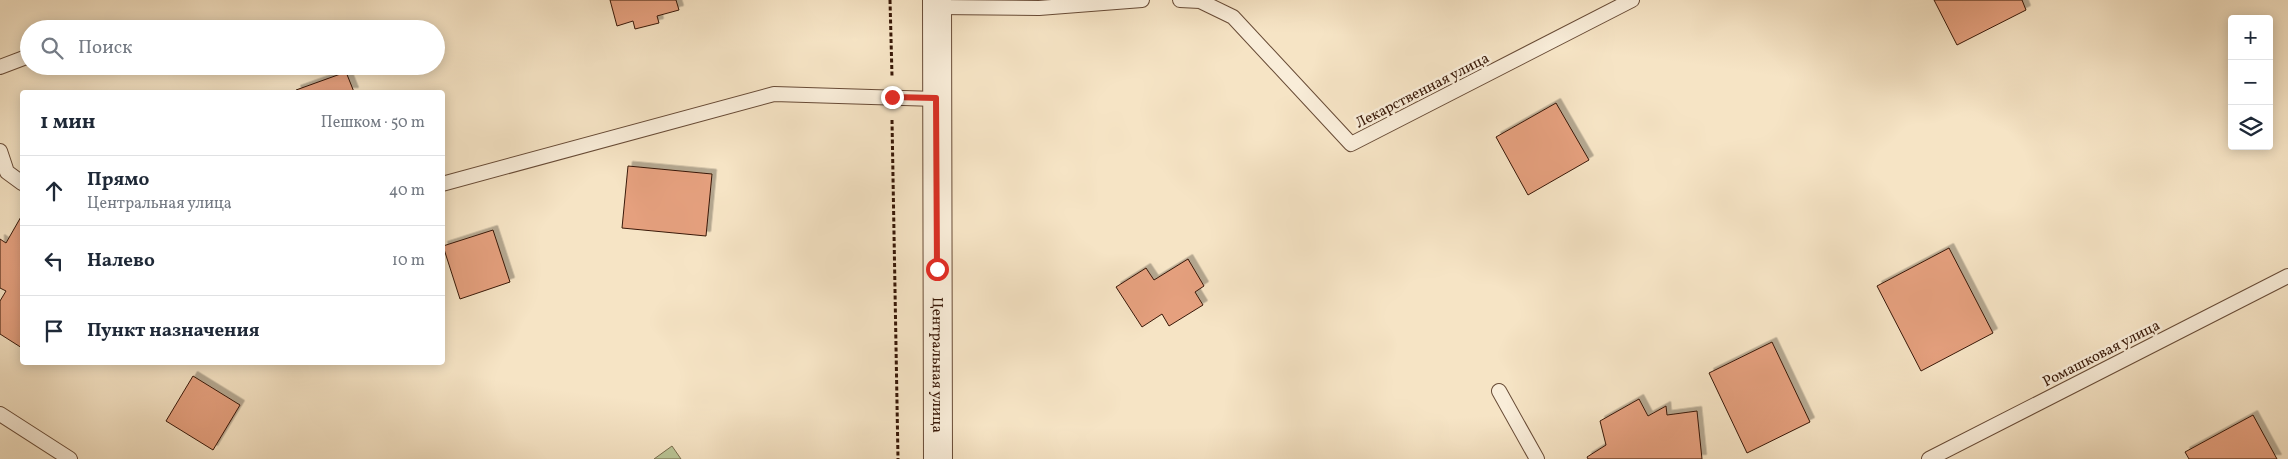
<!DOCTYPE html>
<html lang="ru">
<head>
<meta charset="utf-8">
<style>
  body { margin:0; font-family:Vollkorn,serif; background:#f6f6f7; color:#1f2937 }
  .controls { position:absolute; right:15px; top:15px; display:grid; overflow:hidden; border-radius:5px; box-shadow:0 2px 12px #0003 }
  .controls button { width:45px; height:45px; display:grid; place-items:center; padding:0; border:0; border-bottom:1px solid #e0e1e3; background:#fff; color:#1f2937; font:25px sans-serif }
  .stop { position:absolute; width:15px; height:15px; margin:-11px; border:4px solid #d93025; border-radius:50%; background:#fff }
  .stop.end { background:#d93025; border-color:#fff; box-shadow:0 1px 5px #0008 }
  .list { margin:0; padding:0; list-style:none }
  h2 { display:flex; justify-content:space-between; align-items:center; height:65px; margin:0; padding:0 20px; font-size:21px }
  h2 small { font-size:16px; font-weight:400; color:#747a83 }
  .list li { display:grid; grid-template-columns:32px 1fr auto; gap:15px; align-items:center; box-sizing:border-box; height:70px; padding:0 20px; border-top:1px solid #e0e1e3 }
  .list b { display:block; font-size:19px; white-space:nowrap }
  .list p { margin:0; font-size:16px; white-space:nowrap; color:#747a83 }
  .list em { font-size:16px; font-style:normal; color:#747a83 }
  .icon { flex:none; width:28px; height:28px; fill:none; stroke:currentColor; stroke-width:2; stroke-linecap:round; stroke-linejoin:round }
  .map { position:relative; flex:none; width:2288px; height:459px; overflow:hidden }
  .search { position:absolute; background:#fff; box-shadow:0 2px 12px #0003; left:20px; top:20px; width:425px; height:55px; display:flex; align-items:center; gap:12px; box-sizing:border-box; padding:0 18px; border-radius:28px; color:#747a83; font-size:19px }
  .panel { position:absolute; background:#fff; box-shadow:0 2px 12px #0003; left:20px; top:90px; width:425px; height:275px; border-radius:5px }
  .map>svg:first-child { display:block }
</style>
</head>
<body>
<div class="map">
<svg width="2288" height="459" viewBox="0 0 2288 459">
  <defs>
    <filter id="shadow"><feDropShadow dx="4.5" dy="-4.5" stdDeviation="0" flood-color="#0004"/></filter>
  </defs>
  <rect width="100%" height="100%" fill="#f6e4c5"/>
  <filter id="stains"><feTurbulence type="fractalNoise" baseFrequency=".004" numOctaves="4"/><feColorMatrix values="0 0 0 0 .2 0 0 0 0 .09 0 0 0 0 .02 0 0 0 .5 -.17"/></filter>
  <radialGradient id="worn" r=".72"><stop offset=".6" stop-color="#630" stop-opacity="0"/><stop offset="1" stop-color="#630" stop-opacity=".3"/></radialGradient>
  <path fill="#bac596" stroke="#796e4e" d="M 672,446 L 681,459 L 654,459 Z"/>
  <g fill="#e5a07e" stroke="#381807" filter="url(#shadow)">
    <path d="M 610,0 L 676,0 L 679,10 L 657,16 L 659,23 L 635,29 L 633,21 L 617,26 Z"/>
    <path d="M 1934,0 L 2022,0 L 2026,10 L 1957,45 Z"/>
    <path d="M 346,72 L 354,92 L 297,92 L 296,90 Z"/>
    <path d="M 1556,103 L 1589,160 L 1528,195 L 1496,137 Z"/>
    <path d="M 628,166 L 712,174 L 706,236 L 622,228 Z"/>
    <path d="M 22,215 L 22,348 L 0,334 L 0,301 L 6,291 L 0,288 L 0,239 L 6,243 Z"/>
    <path d="M 493,230 L 510,282 L 460,299 L 443,246 Z"/>
    <path d="M 1949,248 L 1993,333 L 1921,371 L 1877,286 Z"/>
    <path d="M 1188,259 L 1204,286 L 1195,292 L 1203,305 L 1169,326 L 1162,314 L 1142,327 L 1116,287 L 1146,268 L 1154,280 Z"/>
    <path d="M 1772,342 L 1810,422 L 1747,453 L 1709,373 Z"/>
    <path d="M 193,376 L 240,405 L 213,450 L 166,421 Z"/>
    <path d="M 1639,399 L 1648,416 L 1666,406 L 1667,415 L 1697,411 L 1702,459 L 1588,459 L 1587,457 L 1606,445 L 1600,421 Z"/>
    <path d="M 2253,415 L 2277,459 L 2189,459 L 2185,452 Z"/>
  </g>
  <g fill="none" stroke-linecap="round" stroke-linejoin="round">
    <g stroke="#684b36" stroke-width="16">
      <g id="service">
        <path d="M 1180,0 L 1200,1 L 1233,17 L 1351,144 L 1632,0"/>
        <path d="M 937,7 L 1039,8 L 1142,0"/>
        <path d="M 0,67 L 29,56"/>
        <path d="M 0,151 L 7,172 L 22,183"/>
        <path d="M 442,184 L 774,94 L 936,99"/>
        <path d="M 1499,391 L 1537,459"/>
        <path d="M 0,414 L 70,459"/>
        <path d="M 1929,459 L 2288,276"/>
      </g>
    </g>
    <g stroke="#684b36" stroke-width="30">
      <g id="tertiary">
        <path id="s1" d="M 937,0 L 938,459"/>
      </g>
    </g>
    <g stroke="#381807" stroke-width="3" stroke-dasharray="4 2.5" stroke-linecap="butt">
      <path d="M 890,0 L 892,76"/>
      <path d="M 892,120 L 898,459"/>
    </g>
    <use href="#service" stroke="#f9edd9" stroke-width="14"/>
    <use href="#tertiary" stroke="#f9edd9" stroke-width="28"/>
  </g>
  <g fill="none" stroke-linecap="round" stroke-linejoin="round">
    <path stroke="#d93025" stroke-width="6" d="M 892,97 L 936,98 L 937,269"/>
  </g>
  <g text-anchor="middle" stroke-width="5" stroke-linejoin="round" paint-order="stroke">
    <g font-size="15" fill="#381807" stroke="#f9edd9">
      <text transform="translate(1422 90) rotate(-27)" y="5">Лекарственная улица</text>
      <text transform="translate(2101 353) rotate(-27)" y="5">Ромашковая улица</text>
      <text dy="5" stroke="none"><textPath href="#s1" startOffset="365">Центральная улица</textPath></text>
    </g>
  </g>
  <rect width="100%" height="100%" filter="url(#stains)"/>
  <rect width="100%" height="100%" fill="url(#worn)"/>
</svg>
<div class="controls">
<button>+</button>
<button>−</button>
<button><svg class="icon" aria-label="layers" viewBox="0 0 24 24"><path d="M12 4l9 5-9 5-9-5zM3 14l9 5 9-5"/></svg></button>
</div>
<div class="stop" style="left:937px;top:269px"></div>
<div class="stop end" style="left:892px;top:97px"></div>
<div class="search"><svg class="icon" aria-label="search" viewBox="0 0 24 24"><circle cx="10" cy="10" r="6"/><path d="M15 15l6 6"/></svg>Поиск</div>
<section class="panel">
<h2>1 мин<small>Пешком · 50 m</small></h2>
<ul class="list">
<li><svg class="icon" aria-label="ahead" viewBox="0 0 24 24"><path d="M12 20V5M6 11l6-6 6 6"/></svg><div><b>Прямо</b><p>Центральная улица</p></div><em>40 m</em></li>
<li><svg class="icon" aria-label="left" viewBox="0 0 24 24"><path d="M17 20v-9H6M10 6l-5 5 5 5"/></svg><div><b>Налево</b></div><em>10 m</em></li>
<li><svg class="icon" aria-label="arrive" viewBox="0 0 24 24"><path d="M6 21V4h12l-3 4 3 4H6"/></svg><div><b>Пункт назначения</b></div></li>
</ul>
</section>
</div>
</body>
</html>
